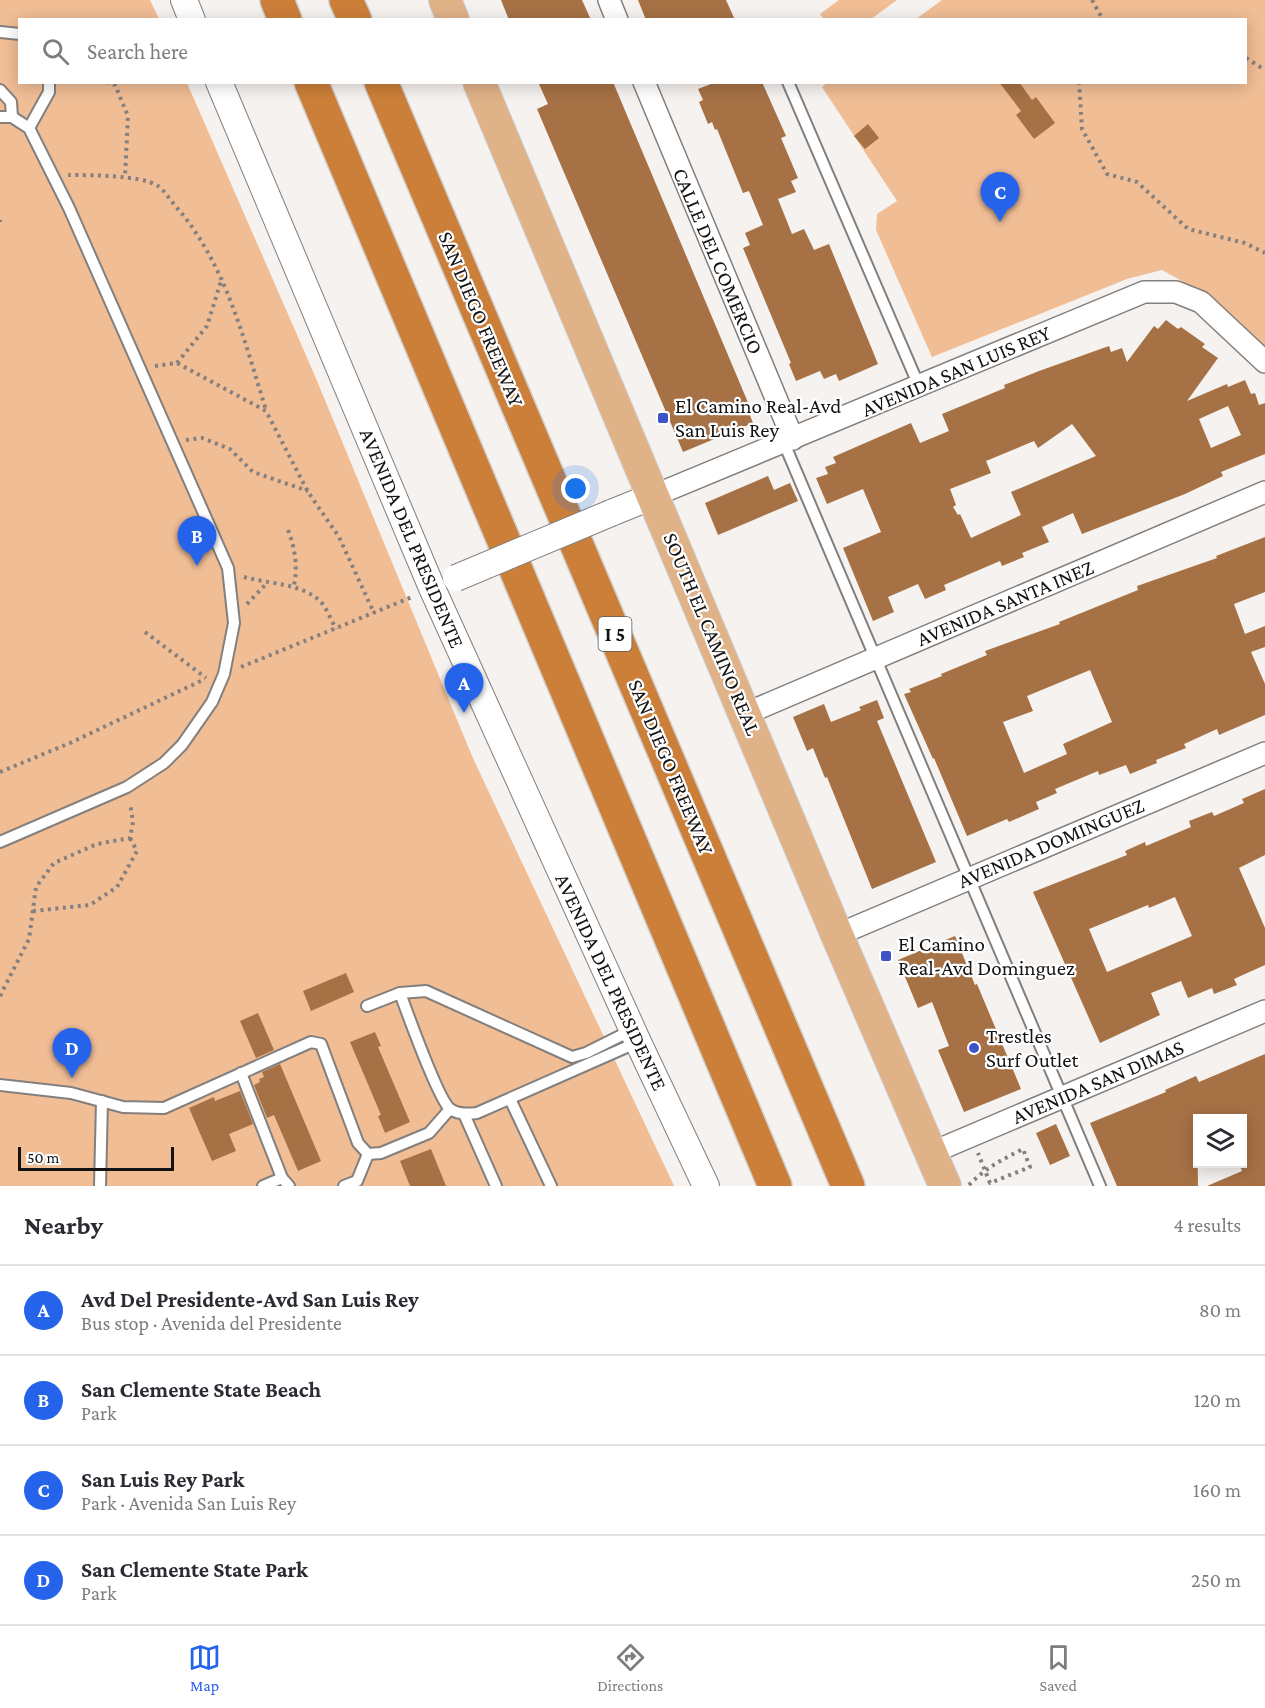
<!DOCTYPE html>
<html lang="en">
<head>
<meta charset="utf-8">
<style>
  body { margin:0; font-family:"Crimson Pro",serif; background:#f7f7f7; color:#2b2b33 }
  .controls { position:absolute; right:18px; bottom:18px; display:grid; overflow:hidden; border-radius:0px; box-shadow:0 3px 15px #0003 }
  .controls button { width:54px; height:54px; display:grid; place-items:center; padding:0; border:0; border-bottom:2px solid #e1e1e2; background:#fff; color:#2b2b33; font:30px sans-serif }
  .scale { position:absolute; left:18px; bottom:15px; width:156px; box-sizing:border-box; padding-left:6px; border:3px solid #141212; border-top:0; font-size:16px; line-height:21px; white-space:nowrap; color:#141212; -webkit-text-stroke:4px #fff; paint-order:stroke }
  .you { position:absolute; left:576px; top:489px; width:21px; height:21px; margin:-15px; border:4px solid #fff; border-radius:50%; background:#1a73e8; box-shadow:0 0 0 9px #1a73e833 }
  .badge { display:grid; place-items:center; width:39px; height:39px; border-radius:50%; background:#2563eb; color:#fff; font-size:20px; font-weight:700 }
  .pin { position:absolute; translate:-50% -50px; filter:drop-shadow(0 2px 3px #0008) }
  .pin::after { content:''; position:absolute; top:32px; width:21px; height:18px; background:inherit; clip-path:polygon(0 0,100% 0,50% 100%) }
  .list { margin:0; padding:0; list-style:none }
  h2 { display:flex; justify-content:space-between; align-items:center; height:78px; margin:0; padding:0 24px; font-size:26px }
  h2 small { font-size:20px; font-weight:400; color:#7c7c81 }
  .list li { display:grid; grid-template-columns:39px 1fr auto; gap:18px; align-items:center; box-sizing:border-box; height:90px; padding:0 24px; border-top:2px solid #e1e1e2 }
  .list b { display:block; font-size:22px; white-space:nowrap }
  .list p { margin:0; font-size:20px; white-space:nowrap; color:#7c7c81 }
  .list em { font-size:20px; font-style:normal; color:#7c7c81 }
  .icon { flex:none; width:33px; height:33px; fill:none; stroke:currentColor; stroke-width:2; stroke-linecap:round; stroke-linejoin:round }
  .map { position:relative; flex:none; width:1265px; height:1186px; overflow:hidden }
  .search { position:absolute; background:#fff; box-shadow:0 3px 15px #0003; left:18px; right:18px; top:18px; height:66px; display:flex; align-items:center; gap:15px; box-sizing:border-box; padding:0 21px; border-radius:0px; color:#7c7c81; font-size:22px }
  .sheet { height:438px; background:#fff }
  nav { display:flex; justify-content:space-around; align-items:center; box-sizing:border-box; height:84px; border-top:2px solid #e1e1e2; background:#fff; font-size:16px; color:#7c7c81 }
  nav a { display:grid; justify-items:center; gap:3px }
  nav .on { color:#2563eb }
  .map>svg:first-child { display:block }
</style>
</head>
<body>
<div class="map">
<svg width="1265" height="1186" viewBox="0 0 1265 1186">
  <rect width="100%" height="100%" fill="#f6f2ef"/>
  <g fill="#f0bd95">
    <path d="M 0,0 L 150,0 L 159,19 L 20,20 L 20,82 L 187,83 L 315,376 L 472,756 L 674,1186 L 0,1186 Z"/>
    <path d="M 839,0 L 897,0 L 871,19 L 824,19 L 820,14 Z"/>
    <path d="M 942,0 L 1265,0 L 1265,350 L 1207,295 L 1162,270 L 1127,279 L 932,357 L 876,230 L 877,214 L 897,201 L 822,87 L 828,82 L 1246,82 L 1246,20 L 916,19 Z"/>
  </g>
  <g fill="#a67145" fill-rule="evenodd">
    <path d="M 501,0 L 582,0 L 591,20 L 509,20 Z"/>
    <path d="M 638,0 L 726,0 L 735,20 L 646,20 Z"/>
    <path d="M 538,82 L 613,82 L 752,412 L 749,413 L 753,423 L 683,452 L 537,109 L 548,104 Z"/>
    <path d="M 716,82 L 762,82 L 786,136 L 781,138 L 798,178 L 791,181 L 796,192 L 778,199 L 792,234 L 804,229 L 814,250 L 829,244 L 878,364 L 839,381 L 836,374 L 824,379 L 820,371 L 796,381 L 789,364 L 791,363 L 743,248 L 750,245 L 745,233 L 763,225 L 749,191 L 743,193 L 717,129 L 715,130 L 712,122 L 708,124 L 699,102 L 703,100 L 698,89 Z"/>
    <path d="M 999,82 L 1019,82 L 1032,100 L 1036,97 L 1055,123 L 1034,139 L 1016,115 L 1021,111 Z"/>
    <path d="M 868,124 L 879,138 L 865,149 L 854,136 Z"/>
    <path d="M 1166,320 L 1178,329 L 1181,327 L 1205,344 L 1202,347 L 1218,358 L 1187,401 L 1227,384 L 1228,387 L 1245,380 L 1251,394 L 1255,393 L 1259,405 L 1265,403 L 1265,454 L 1221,472 L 1223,476 L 1185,494 L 1082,534 L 1073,513 L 1042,527 L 1049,542 L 1022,553 L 1024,557 L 1002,566 L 1000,561 L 944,585 L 946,590 L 925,599 L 918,584 L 888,597 L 894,612 L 873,621 L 843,548 L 881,532 L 863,489 L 827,504 L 816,478 L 828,474 L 825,467 L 836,463 L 833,457 L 911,423 L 920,443 L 949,431 L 942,414 L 1005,388 L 1004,385 L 1039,371 L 1109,346 L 1111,352 L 1122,348 L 1127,362 L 1154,326 L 1158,329 ZM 1228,406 L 1241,435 L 1211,448 L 1199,419 ZM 1072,424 L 1096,456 L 1011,492 L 1021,515 L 971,538 L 960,514 L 958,515 L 953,507 L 956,505 L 950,489 L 991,473 L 986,461 L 1034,441 L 1038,448 Z"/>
    <path d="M 768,476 L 774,490 L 790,483 L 798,501 L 718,535 L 705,503 Z"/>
    <path d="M 1265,537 L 1265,592 L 1234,604 L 1245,634 L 1265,626 L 1265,647 L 1251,652 L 1265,684 L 1265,715 L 1219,735 L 1217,729 L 1184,744 L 1186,748 L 1156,760 L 1157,763 L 1130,774 L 1126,765 L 1099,775 L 1098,771 L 1055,789 L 1057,793 L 1036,802 L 1039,809 L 1009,822 L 1007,819 L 967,836 L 934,758 L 933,759 L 904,694 L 911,692 L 909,689 L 942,676 L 941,674 L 987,655 L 985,651 L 1060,624 L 1059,622 L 1138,590 L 1137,586 L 1217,558 L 1216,556 ZM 1090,670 L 1112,722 L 1063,744 L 1067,754 L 1024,773 L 1003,722 L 1033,711 L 1027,696 Z"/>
    <path d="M 877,700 L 884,718 L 877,721 L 936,862 L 872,889 L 827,777 L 825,778 L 813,748 L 807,751 L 793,717 L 824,704 L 831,722 L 861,710 L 859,707 Z"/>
    <path d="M 1265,789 L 1265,855 L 1239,868 L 1265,928 L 1265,965 L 1234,979 L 1237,985 L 1214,994 L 1212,988 L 1188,998 L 1181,981 L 1151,993 L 1160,1015 L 1100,1043 L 1033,892 L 1127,855 L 1125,851 L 1145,842 L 1146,846 L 1191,827 L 1189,821 L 1212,812 L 1214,816 L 1244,803 L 1242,799 ZM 1175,897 L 1192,936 L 1107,972 L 1089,929 L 1148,905 L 1149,908 Z"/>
    <path d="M 955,936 L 975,985 L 977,984 L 1021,1089 L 964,1112 L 938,1050 L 949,1046 L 932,1002 L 918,1008 L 898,960 Z"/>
    <path d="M 346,973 L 354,992 L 311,1011 L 303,991 Z"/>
    <path d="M 258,1013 L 274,1050 L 256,1058 L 240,1021 Z"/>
    <path d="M 375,1032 L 381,1046 L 378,1047 L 410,1122 L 385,1133 L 378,1116 L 381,1115 L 350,1042 Z"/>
    <path d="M 1265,1054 L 1265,1186 L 1207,1186 L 1242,1171 L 1239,1164 L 1242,1164 L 1242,1119 L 1197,1119 L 1198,1186 L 1117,1186 L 1090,1123 L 1166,1092 L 1165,1090 L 1196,1076 L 1199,1082 Z"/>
    <path d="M 280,1064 L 321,1161 L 298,1171 L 274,1115 L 267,1118 L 254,1085 L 260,1082 L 259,1079 L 264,1077 L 262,1072 Z"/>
    <path d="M 240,1091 L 253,1124 L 229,1134 L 236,1151 L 212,1161 L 189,1108 L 214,1097 L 215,1101 Z"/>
    <path d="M 1056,1124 L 1070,1156 L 1050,1165 L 1036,1133 Z"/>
    <path d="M 431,1149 L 446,1186 L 410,1186 L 400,1161 Z"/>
  </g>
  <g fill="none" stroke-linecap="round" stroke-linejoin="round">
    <g stroke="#837f7d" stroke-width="14">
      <g id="service">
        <path d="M 0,32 L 20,34"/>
        <path d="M 788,82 L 919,386"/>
        <path d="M 0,90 L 11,102 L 12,117"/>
        <path d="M 0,117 L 12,117 L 29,128 L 69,208 L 228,568 L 234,623 L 224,674 L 212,702 L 182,745 L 164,763 L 127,787 L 0,842"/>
        <path d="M 29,128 L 49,92 L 49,82"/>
        <path d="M 784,443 L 1100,1186"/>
        <path d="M 400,993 C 407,1012 438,1099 450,1109 C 457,1114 469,1114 477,1113 L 638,1042"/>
        <path d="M 367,1006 L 400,993 L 426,991 L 572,1057 L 586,1053 L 632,1030"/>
        <path d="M 241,1073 L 282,1178"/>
        <path d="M 0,1085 L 71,1093 L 123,1107 L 164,1108 L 311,1042 L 321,1044 L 358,1143 L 368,1154"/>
        <path d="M 510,1099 L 551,1186"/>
        <path d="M 464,1114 L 496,1186"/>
        <path d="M 368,1154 L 381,1153 L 429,1133 L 450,1109"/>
        <path d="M 100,1186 L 102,1101"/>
        <path d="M 263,1186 L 282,1178 L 289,1186"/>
        <path d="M 344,1186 L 357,1181 L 368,1154"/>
      </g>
    </g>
    <g stroke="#837f7d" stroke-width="24">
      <g id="minor">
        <path d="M 609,0 L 617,20"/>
        <path d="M 644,82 L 793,439"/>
        <path d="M 653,496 L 1144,292 L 1176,292 L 1201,302 L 1265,362"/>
        <path d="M 745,714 L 1265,492"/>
        <path d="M 837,935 L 1265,753"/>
        <path d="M 931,1153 L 1265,1011"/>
      </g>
    </g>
    <g stroke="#837f7d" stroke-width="28">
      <g id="tertiary">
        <path d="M 184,0 L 192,20"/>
        <path d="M 219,82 L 432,588 L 638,1042 L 706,1186"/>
        <path d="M 611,513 L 653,496"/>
      </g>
    </g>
    <g stroke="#d0d0d0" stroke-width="34">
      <g id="primary">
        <path d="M 445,0 L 453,20"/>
        <path d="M 479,82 L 837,935 L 945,1186"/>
      </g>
    </g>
    <g stroke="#d0d0d0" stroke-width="36">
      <g id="motorway">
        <path d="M 277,0 L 285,20"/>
        <path d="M 346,0 L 355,20"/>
        <path d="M 311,82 L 775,1186"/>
        <path d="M 381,82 L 848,1186"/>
      </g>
    </g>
    <g stroke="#83807f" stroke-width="4" stroke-dasharray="3 4.5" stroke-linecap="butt">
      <path d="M 1092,0 L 1103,20"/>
      <path d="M 1246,58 L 1265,70"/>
      <path d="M 106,82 L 115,85 L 128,116 L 125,177"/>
      <path d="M 1079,82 L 1082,129 L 1107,174 L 1137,182 L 1188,229 L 1245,243 L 1265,253"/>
      <path d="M 68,175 C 88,175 142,175 158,186 C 166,192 172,203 179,210 C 227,268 244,340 266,410"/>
      <path d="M 0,220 L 0,222"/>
      <path d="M 177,363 L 207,326 L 222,278"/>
      <path d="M 155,366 L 177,363 L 266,411 L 308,492 L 339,537 L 374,613"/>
      <path d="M 186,440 L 202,438 L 230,449 L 253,472 L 308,491"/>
      <path d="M 288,530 C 295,548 298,567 294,585"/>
      <path d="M 244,577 C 269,584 299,583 319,600 C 326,606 331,620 336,629"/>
      <path d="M 247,604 L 267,583"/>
      <path d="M 145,632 L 206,678"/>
      <path d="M 241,667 L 412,597"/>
      <path d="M 0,772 L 70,743 L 205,679"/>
      <path d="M 33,911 L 90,905 L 117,887 L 137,851 L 130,838"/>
      <path d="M 0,996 L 29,939 L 36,887 L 54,863 L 97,844 L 130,838 L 133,822 L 130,803"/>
      <path d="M 969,1185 C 984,1169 1003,1159 1023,1149 L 1030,1167 L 990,1183 L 978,1153"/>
    </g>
    <use href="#service" stroke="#fff" stroke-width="10"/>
    <use href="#minor" stroke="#fff" stroke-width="21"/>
    <use href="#tertiary" stroke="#fff" stroke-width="26"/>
    <use href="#primary" stroke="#e0b288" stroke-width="32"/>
    <use href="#motorway" stroke="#cc7f39" stroke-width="33"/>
    <g stroke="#837f7d" stroke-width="28" stroke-linecap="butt">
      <path id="tertiary-bridge" d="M 456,578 L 611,513"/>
    </g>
    <use href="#tertiary-bridge" stroke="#fff" stroke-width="26"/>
  </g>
  <g fill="#3c54c7" stroke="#fff" stroke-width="2">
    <rect x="657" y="412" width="12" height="12" rx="3"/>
    <rect x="880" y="950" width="12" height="12" rx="3"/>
    <circle cx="974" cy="1048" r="6"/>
  </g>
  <g text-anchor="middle" stroke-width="4.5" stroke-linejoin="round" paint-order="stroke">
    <rect fill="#fff" stroke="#5a5959" stroke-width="1.5" x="598.5" y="617" width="33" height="34" rx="4.5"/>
    <g font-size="20" font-weight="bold" fill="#141212">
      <text x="615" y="641">I 5</text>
    </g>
    <g font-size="21" fill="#141212" stroke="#fff">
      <text transform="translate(718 261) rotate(67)" y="7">CALLE DEL COMERCIO</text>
      <text transform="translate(481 319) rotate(67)" y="7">SAN DIEGO FREEWAY</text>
      <text transform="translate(956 371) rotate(-23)" y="7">AVENIDA SAN LUIS REY</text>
      <text transform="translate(412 538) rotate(67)" y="7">AVENIDA DEL PRESIDENTE</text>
      <text transform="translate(1005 603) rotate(-23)" y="7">AVENIDA SANTA INEZ</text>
      <text transform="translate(712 634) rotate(67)" y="7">SOUTH EL CAMINO REAL</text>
      <text transform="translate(671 767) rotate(67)" y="7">SAN DIEGO FREEWAY</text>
      <text transform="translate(1051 843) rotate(-23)" y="7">AVENIDA DOMINGUEZ</text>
      <text transform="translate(611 982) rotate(65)" y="7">AVENIDA DEL PRESIDENTE</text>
      <text transform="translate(1098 1082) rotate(-23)" y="7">AVENIDA SAN DIMAS</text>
    </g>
    <g font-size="21" fill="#141212" stroke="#fff" text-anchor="start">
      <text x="675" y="413">El Camino Real-Avd<tspan x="675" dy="24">San Luis Rey</tspan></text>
      <text x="898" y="951">El Camino<tspan x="898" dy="24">Real-Avd Dominguez</tspan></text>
      <text x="986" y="1043">Trestles<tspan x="986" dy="24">Surf Outlet</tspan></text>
    </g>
  </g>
</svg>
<div class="controls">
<button><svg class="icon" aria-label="layers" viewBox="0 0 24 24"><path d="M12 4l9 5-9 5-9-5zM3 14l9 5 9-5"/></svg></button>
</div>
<div class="scale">50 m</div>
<div class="you"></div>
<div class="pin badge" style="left:464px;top:713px">A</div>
<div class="pin badge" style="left:197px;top:566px">B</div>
<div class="pin badge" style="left:1000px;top:222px">C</div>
<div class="pin badge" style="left:72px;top:1078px">D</div>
<div class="search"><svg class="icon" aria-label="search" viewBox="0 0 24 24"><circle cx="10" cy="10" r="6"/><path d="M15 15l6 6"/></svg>Search here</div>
</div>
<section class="sheet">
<h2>Nearby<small>4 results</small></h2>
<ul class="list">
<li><span class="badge">A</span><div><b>Avd Del Presidente-Avd San Luis Rey</b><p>Bus stop · Avenida del Presidente</p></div><em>80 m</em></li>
<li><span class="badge">B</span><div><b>San Clemente State Beach</b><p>Park</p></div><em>120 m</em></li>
<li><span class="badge">C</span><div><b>San Luis Rey Park</b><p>Park · Avenida San Luis Rey</p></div><em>160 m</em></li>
<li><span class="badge">D</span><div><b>San Clemente State Park</b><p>Park</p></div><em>250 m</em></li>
</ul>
</section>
<nav>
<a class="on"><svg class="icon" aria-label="map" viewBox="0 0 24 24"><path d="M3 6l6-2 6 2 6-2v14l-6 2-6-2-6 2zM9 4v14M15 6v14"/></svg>Map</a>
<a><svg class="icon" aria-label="directions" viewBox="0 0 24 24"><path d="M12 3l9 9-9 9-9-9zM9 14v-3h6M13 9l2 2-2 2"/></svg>Directions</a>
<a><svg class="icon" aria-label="saved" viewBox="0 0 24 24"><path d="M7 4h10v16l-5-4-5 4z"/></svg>Saved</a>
</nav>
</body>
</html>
